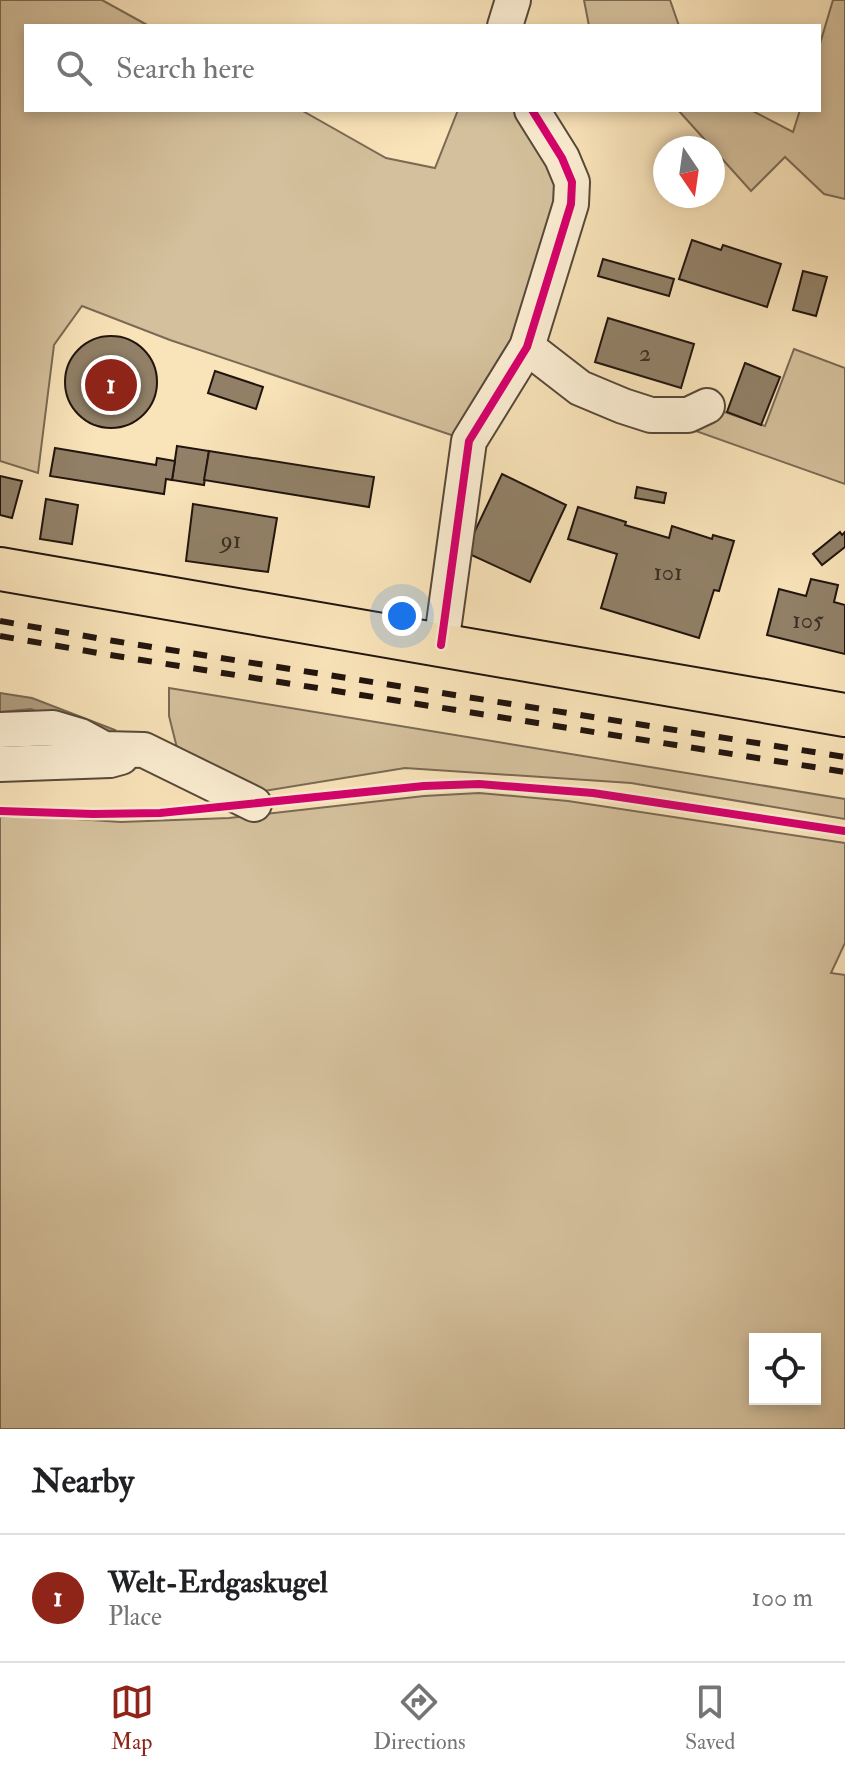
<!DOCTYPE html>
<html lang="en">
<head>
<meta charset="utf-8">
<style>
  body { margin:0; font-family:"IM FELL Double Pica",serif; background:#f6f6f6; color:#202124 }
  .controls { position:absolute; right:24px; bottom:24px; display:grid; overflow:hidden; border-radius:0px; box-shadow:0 4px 12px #0003 }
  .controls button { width:72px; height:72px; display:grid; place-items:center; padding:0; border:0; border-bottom:2px solid #e0e0e0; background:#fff; color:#202124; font:40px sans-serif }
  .compass { position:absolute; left:653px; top:136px; width:72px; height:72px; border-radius:50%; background:#fff; box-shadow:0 4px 12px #0003; rotate:167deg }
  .you { position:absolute; left:402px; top:616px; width:28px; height:28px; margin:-20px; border:6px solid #fff; border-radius:50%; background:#1a73e8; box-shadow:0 0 0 12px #1a73e833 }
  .badge { display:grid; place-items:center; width:52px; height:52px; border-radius:50%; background:#8f2418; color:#fff; font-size:26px; font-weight:700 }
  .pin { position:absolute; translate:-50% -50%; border:4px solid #fff; box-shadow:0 2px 8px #0006 }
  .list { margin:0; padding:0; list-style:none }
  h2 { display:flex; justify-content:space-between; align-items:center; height:104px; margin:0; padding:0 32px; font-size:34px }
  h2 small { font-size:26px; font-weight:400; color:#757577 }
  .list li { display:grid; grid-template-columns:52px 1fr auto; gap:24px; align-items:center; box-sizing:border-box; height:128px; padding:0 32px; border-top:2px solid #e0e0e0 }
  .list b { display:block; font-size:30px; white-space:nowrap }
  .list p { margin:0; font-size:26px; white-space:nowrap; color:#757577 }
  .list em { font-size:26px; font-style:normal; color:#757577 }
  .icon { flex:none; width:44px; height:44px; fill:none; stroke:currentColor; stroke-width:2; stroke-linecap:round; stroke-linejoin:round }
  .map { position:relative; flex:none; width:845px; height:1429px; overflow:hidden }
  .search { position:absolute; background:#fff; box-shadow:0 4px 12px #0003; left:24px; right:24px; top:24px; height:88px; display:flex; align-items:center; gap:20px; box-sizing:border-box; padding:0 28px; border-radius:0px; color:#757577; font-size:30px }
  .sheet { height:232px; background:#fff }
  nav { display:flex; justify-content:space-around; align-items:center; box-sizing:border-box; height:112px; border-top:2px solid #e0e0e0; background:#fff; font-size:22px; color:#757577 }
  nav a { display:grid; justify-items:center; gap:4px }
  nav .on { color:#8f2418 }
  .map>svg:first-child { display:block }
</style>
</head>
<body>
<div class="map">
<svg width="845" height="1429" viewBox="0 0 845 1429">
  <rect width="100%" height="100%" fill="#f9e3b9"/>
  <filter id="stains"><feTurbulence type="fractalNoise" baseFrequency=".0025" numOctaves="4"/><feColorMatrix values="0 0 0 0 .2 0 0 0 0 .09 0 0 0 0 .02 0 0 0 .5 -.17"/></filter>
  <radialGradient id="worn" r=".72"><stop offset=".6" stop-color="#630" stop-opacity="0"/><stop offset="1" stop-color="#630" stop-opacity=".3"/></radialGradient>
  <g fill="#d4c09c" stroke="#7a6a55" stroke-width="2" fill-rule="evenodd">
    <path d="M 0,0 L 102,0 L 149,26 L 26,26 L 26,110 L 301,110 L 386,158 L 435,168 L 458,110 L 526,110 L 566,185 L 547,260 L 469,441 L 170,340 L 82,306 L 54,345 L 38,473 L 0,461 Z"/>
    <path d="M 584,0 L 670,0 L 679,26 L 589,26 Z"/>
    <path d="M 833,0 L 845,0 L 845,199 L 824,194 L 785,157 L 751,191 L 678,110 L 751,110 L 793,132 L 800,110 L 819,110 L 819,47 Z"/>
    <path d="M 794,349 L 845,368 L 845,484 L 651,415 L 707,406 L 765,426 Z"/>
    <path d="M 169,688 L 845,799 L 845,819 L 631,783 L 405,768 L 258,792 L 178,752 L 169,716 Z"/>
    <path d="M 479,793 L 568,801 L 845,843 L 845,943 L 831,973 L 845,975 L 845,1429 L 0,1429 L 0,817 L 29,816 L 121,822 L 229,818 L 424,796 ZM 755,1339 L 815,1339 L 815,1399 L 755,1399 Z"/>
  </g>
  <path fill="#b09d7f" stroke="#776652" stroke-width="2" d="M 0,693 L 32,698 L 115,730 L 107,742 L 31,709 L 0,712 Z"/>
  <g fill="#918067" stroke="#21140e" stroke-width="2">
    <path d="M 692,240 L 721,250 L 723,245 L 781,264 L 767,307 L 679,279 Z"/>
    <path d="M 603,259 L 674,279 L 669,296 L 598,276 Z"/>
    <path d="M 803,271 L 827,277 L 816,316 L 793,310 Z"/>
    <path d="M 608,318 L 694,344 L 681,388 L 595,362 Z"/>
    <circle cx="111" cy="382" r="46"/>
    <path d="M 745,363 L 780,377 L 761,425 L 727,412 Z"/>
    <path d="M 215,371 L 263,387 L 256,409 L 208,393 Z"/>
    <path d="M 177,446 L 209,451 L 204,485 L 172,480 Z"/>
    <path d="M 55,448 L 156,465 L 157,458 L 175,461 L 172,480 L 166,479 L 164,494 L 50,476 Z"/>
    <path d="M 209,451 L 374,477 L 369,507 L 204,480 Z"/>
    <path d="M 502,474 L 566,505 L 530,582 L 465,552 Z"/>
    <path d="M 0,476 L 22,481 L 12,518 L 0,515 Z"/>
    <path d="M 637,487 L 666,493 L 664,503 L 635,498 Z"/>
    <path d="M 46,499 L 78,505 L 72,544 L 40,539 Z"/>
    <path d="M 193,504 L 277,518 L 268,572 L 186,561 Z"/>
    <path d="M 578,507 L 626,522 L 625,525 L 669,538 L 672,526 L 712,539 L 713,535 L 734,541 L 719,591 L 714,590 L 699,638 L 601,608 L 617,554 L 568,539 Z"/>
    <path d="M 840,532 L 842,535 L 845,532 L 845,547 L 822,565 L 813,554 Z"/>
    <path d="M 811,579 L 838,585 L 834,602 L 845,605 L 845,654 L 767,635 L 779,589 L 806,596 Z"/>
  </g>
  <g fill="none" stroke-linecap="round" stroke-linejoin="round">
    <g stroke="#574839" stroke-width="38">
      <g id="minor">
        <path d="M 505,26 L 513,0"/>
        <path d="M 527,347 L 580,388 L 623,406 L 651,415 L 688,415 L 707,406"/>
        <path d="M 441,645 L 469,441 L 527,347 L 571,204 L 572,182 L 562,158 L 532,110"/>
        <path d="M 0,730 L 53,728 L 80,736 L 104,749 L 144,750 L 254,804"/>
        <path d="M 0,764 L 110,760 L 121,757"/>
      </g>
    </g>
    <g stroke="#21140e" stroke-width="46">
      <path id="major" d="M 0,569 L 845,715"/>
    </g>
    <use href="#minor" stroke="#fbedd2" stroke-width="34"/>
    <use href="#major" stroke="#f9e3b9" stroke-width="42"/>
    <g stroke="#21140e" stroke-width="6" stroke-dasharray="14 14" stroke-linecap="butt">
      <path d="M 0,621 L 114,641 L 845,757"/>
      <path d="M 0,636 L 110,655 L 845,772"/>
    </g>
    <g stroke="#fbedd2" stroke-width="13">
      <g id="cycleway">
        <path d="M 441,645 L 469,441 L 527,347 L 571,204 L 572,182 L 562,158 L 532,110"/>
        <path d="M 0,811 L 93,814 L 160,813 L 424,786 L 479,784 L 593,793 L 845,831"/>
      </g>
    </g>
    <use href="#cycleway" stroke="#d6006c" stroke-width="8"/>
  </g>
  <g text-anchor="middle" stroke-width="6" stroke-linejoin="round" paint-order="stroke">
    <g font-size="24" fill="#3d2f24">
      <text x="645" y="361">2</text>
      <text x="231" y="548">91</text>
      <text x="668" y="580">101</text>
      <text x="808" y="628">105</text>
    </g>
  </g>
  <rect width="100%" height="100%" filter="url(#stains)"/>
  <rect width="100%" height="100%" fill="url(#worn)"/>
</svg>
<div class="controls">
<button><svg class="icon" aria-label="locate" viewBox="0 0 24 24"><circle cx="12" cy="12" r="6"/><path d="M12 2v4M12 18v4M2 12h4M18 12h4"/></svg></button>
</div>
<svg class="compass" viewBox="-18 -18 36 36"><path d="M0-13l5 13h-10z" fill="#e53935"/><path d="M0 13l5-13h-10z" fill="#757577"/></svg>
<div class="you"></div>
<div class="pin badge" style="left:111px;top:385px">1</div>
<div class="search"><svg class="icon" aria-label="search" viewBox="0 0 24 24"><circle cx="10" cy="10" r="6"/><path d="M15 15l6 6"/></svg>Search here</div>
</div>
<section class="sheet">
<h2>Nearby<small></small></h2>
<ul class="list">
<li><span class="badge">1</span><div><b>Welt-Erdgaskugel</b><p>Place</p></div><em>100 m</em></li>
</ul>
</section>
<nav>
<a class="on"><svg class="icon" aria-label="map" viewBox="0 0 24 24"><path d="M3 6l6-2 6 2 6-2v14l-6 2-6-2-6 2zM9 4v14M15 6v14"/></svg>Map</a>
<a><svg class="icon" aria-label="directions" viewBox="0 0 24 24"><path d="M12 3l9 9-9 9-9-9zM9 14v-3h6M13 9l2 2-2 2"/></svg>Directions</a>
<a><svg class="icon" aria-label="saved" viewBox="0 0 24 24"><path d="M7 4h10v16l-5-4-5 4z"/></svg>Saved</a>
</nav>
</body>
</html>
